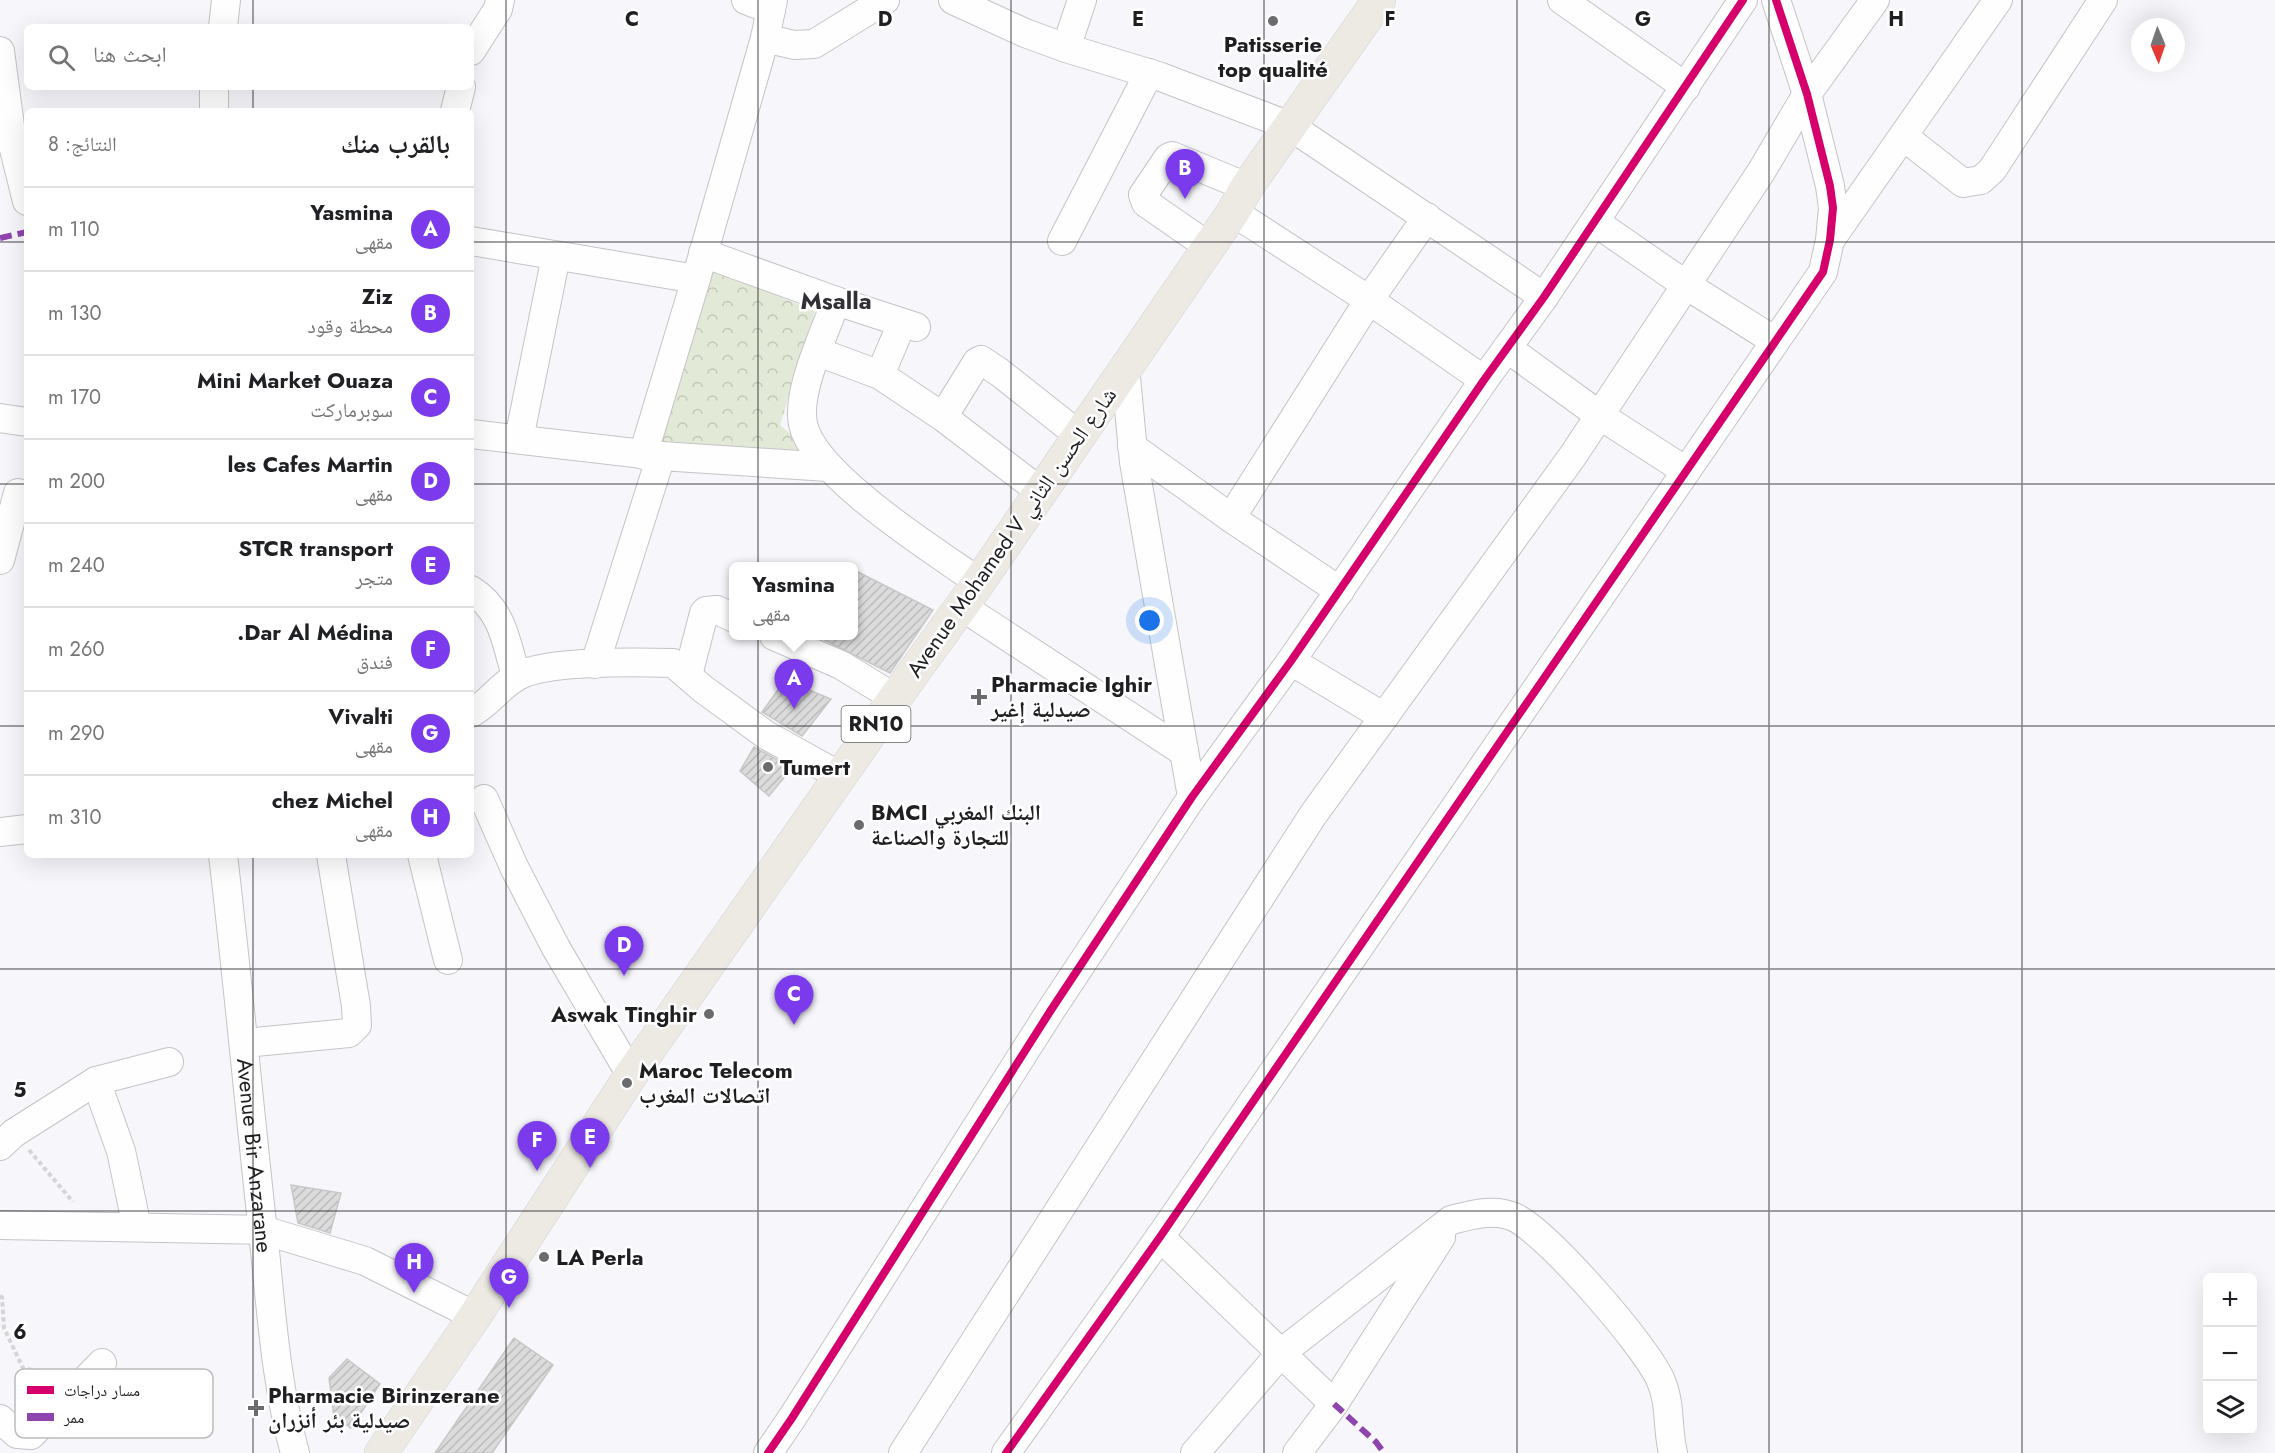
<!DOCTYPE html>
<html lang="ar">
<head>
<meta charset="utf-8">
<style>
  body { margin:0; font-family:Jost,"Noto Naskh Arabic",sans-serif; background:#f6f6f6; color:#202124; direction:rtl }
  .controls { position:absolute; right:18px; bottom:18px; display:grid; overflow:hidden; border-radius:9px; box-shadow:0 6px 24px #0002 }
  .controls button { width:54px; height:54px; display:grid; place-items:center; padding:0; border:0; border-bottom:2px solid #e0e0e0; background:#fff; color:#202124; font:30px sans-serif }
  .compass { position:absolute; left:2131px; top:18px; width:54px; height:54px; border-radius:50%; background:#fff; box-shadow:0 6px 24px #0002; rotate:178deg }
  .you { position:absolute; left:1150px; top:621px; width:21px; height:21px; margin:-15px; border:4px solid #fff; border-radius:50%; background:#1a73e8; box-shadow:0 0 0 9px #1a73e833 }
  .badge { display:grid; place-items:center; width:39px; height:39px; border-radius:50%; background:#7c3aed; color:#fff; font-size:20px; font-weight:700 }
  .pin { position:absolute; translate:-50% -50px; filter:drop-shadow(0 2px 3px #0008) }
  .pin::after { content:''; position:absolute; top:32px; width:21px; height:18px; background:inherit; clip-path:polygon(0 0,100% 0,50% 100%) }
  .popup { position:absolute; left:729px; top:562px; width:129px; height:78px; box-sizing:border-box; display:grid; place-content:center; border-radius:9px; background:#fff; filter:drop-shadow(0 2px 4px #0005); font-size:20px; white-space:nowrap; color:#757577 }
  .popup b { font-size:22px; color:#202124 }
  .popup::after { content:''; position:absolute; left:50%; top:100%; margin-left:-12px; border:12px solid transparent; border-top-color:#fff }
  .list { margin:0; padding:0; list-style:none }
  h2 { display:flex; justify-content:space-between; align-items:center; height:78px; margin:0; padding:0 24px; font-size:26px }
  h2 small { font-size:20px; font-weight:400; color:#757577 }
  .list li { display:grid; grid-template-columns:39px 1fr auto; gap:18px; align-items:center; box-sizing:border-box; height:84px; padding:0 24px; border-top:2px solid #e0e0e0 }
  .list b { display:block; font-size:22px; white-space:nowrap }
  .list p { margin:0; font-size:20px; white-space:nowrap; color:#757577 }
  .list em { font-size:20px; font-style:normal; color:#757577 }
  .icon { flex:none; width:33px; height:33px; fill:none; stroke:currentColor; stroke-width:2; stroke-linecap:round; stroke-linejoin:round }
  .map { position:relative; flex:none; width:2275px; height:1453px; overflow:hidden; direction:ltr }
  .search { position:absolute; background:#fff; box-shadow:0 6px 24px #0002; left:24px; top:24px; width:450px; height:66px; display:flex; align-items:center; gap:15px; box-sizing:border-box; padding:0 21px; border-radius:9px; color:#757577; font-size:22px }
  .panel { position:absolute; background:#fff; box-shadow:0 6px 24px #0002; left:24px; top:108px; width:450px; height:750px; border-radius:9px; direction:rtl }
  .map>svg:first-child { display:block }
</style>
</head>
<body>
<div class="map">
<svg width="2275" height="1453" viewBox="0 0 2275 1453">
  <defs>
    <pattern id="park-crowns" width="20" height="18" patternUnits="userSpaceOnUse" patternTransform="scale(1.5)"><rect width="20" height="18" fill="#e3e9d7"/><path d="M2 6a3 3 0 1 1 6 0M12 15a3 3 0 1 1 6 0" fill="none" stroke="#c2c7b8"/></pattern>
    <pattern id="building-hatch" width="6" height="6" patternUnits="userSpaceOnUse" patternTransform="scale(1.5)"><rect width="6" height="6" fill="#dcdbdc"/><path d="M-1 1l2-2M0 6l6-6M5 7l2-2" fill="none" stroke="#bcbcbc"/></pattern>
  </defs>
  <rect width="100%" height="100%" fill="#f7f7fb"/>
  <path fill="url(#park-crowns)" d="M 706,267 L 815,311 L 780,425 L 801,443 L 804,456 L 662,443 Z"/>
  <g fill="url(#building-hatch)" stroke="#c8c7c8" stroke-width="1.5">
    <path d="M 854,570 L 933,610 L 890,673 L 817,636 L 854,636 Z"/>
    <path d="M 785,680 L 831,699 L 802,736 L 762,712 Z"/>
    <path d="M 754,747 L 792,768 L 769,796 L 740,771 Z"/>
    <path d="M 291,1185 L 341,1193 L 330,1233 L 298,1223 Z"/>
    <path d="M 514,1338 L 553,1365 L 492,1453 L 435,1453 Z"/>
    <path d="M 347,1359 L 380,1384 L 351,1428 L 334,1417 L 329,1378 Z"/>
  </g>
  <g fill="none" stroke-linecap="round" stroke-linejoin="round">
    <g stroke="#c4c4c7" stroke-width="30">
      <g id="minor">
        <path d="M 746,0 L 771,10"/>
        <path d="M 953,0 L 1025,33 L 1066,48 L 1161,77 L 1290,126 L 1544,297"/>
        <path d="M 1562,0 L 1686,87"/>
        <path d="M 223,27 L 226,0"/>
        <path d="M 765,38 L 794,45 L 814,44 L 885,0"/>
        <path d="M 1066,48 L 1082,0"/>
        <path d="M 0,51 L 12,141 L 27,201"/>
        <path d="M 471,51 L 498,9 L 500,0"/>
        <path d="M 214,111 L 214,87"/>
        <path d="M 455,111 L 461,87"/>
        <path d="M 1903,136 L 1963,183 L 1981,180 L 1992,170 L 2103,0"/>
        <path d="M 1233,212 L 1369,300 L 1484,380"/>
        <path d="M 1595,222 L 1686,285 L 1775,341"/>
        <path d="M 1831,239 L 1998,0"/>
        <path d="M 471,241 L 696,279 L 765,38 L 773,0"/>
        <path d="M 1062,241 L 1149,73"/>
        <path d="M 1208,246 L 1146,203 L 1143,195 L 1168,158 L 1172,156 L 1247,187"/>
        <path d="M 703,253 L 836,301 C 825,332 796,392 803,424 C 813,475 936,552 979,582"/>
        <path d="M 836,301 L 916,327"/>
        <path d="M 902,323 L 880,375 L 943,417 L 1041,492"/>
        <path d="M 1507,348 L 1599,415 L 1686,471"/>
        <path d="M 818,352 L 880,375"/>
        <path d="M 1125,367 L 1134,462 L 1192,797"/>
        <path d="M 943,417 L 977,362 L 981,360 L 999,372 L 1080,436"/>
        <path d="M 0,418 L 27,422"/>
        <path d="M 471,434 L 661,456"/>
        <path d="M 519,439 L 556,256"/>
        <path d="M 1132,447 L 1231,518 L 1340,591"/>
        <path d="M 643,455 L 696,279"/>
        <path d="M 1231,518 L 1369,300 L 1427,217"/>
        <path d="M 0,560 L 18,493"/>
        <path d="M 471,590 C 503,610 506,642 516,676"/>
        <path d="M 961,606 L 1184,752"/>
        <path d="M 774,636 L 841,665 L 895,698"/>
        <path d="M 1291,661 L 1384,717"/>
        <path d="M 595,664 L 661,456 L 828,467"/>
        <path d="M 688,675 L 704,613 L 706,611 L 717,610 L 734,618"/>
        <path d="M 471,713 C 489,704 500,685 518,676 C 548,660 637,662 673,663 L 703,689 L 766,735 L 840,776"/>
        <path d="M 484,799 L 514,867 L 556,948 L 631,1075"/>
        <path d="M 0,832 L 27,829"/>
        <path id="s1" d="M 223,855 C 238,981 249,1106 263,1232 C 271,1306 275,1381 295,1453"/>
        <path d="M 422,855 L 448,960"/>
        <path d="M 245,1043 L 349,1033 L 357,1025 L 356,1006 L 331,855"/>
        <path d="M 96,1081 L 121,1151 L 137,1227"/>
        <path d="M 0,1146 L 14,1133 L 96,1081 L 169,1062"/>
        <path d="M 0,1225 L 263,1230 L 365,1261 L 475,1316"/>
        <path d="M 1160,1237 L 1334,1404"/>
        <path d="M 0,1419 L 17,1434 L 31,1435 L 102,1363"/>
        <path d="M 768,1453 L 792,1418 L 1051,1010 L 1192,797 L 1291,661 L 1484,380 L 1544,297 L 1743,0"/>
        <path d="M 903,1453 L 1313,815 L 1572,457 L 1761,172 L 1807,94 L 1875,0"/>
        <path d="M 1006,1453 L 1160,1237 L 1823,272 L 1830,240 L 1833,208 L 1830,186 L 1807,94 L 1776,0"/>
        <path d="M 1195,1453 L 1281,1353 L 1451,1220 C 1471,1215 1494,1208 1514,1217 C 1547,1232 1647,1347 1661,1381 C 1671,1404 1667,1429 1673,1453"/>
        <path d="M 1297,1453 L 1334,1404 L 1441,1237"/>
      </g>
    </g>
    <g stroke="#d3d3d6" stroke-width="34">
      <path id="major" d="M 381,1453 L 475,1316 L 631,1075 L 895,698 L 979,582 L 1233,212 L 1247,187 L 1379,0"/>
    </g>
    <g stroke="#d5d5d6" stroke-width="4" stroke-dasharray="4.5 3" stroke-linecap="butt">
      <path d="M 29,1150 L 73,1202"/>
      <path d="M 0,1296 L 2,1297 L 4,1328 L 23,1368 L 32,1370 L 49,1385"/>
    </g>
    <use href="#minor" stroke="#fefefe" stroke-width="28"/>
    <use href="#major" stroke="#edeae4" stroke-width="33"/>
    <g stroke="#8e44ad" stroke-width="6" stroke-dasharray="12 6" stroke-linecap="butt">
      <path d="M 0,238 L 27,232"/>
      <path d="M 1334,1404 L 1376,1442 L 1384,1453"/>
    </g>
    <g stroke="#fff" stroke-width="11">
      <g id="cycleway">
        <path d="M 768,1453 L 792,1418 L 1051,1010 L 1192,797 L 1291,661 L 1484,380 L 1544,297 L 1743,0"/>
        <path d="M 1006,1453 L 1160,1237 L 1823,272 L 1830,240 L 1833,208 L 1830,186 L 1807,94 L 1776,0"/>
      </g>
    </g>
    <use href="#cycleway" stroke="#d6006c" stroke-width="8"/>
  </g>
  <path fill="none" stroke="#1f1f22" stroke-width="1.5" stroke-opacity="0.55" d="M 253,0 L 253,27M 506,0 L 506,1453M 758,0 L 758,1453M 1011,0 L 1011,1453M 1264,0 L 1264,1453M 1517,0 L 1517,1453M 1769,0 L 1769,1453M 2022,0 L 2022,1453M 253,87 L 253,111M 0,242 L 27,242M 471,242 L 2275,242M 0,484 L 27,484M 471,484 L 2275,484M 0,726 L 27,726M 471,726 L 2275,726M 253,855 L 253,1453M 0,969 L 2275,969M 0,1211 L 2275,1211"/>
  <g fill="#6b6b6e" stroke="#fff" stroke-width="2">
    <circle cx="1273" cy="21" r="6"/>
    <path d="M976 688h6v6h6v6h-6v6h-6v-6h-6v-6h6z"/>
    <circle cx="768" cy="767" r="6"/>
    <circle cx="859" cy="825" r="6"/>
    <circle cx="709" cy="1014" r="6"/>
    <circle cx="627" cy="1083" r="6"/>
    <circle cx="544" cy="1257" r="6"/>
    <path d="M253 1399h6v6h6v6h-6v6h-6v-6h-6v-6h6z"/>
  </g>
  <g text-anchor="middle" stroke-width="5" stroke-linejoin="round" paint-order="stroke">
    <rect fill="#fff" stroke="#626264" stroke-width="1.5" x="841.5" y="706" width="69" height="36" rx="4.5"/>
    <g font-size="21" font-weight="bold" fill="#1f1f22">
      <text x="876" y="731">RN10</text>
    </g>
    <g font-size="22" font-weight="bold" fill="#1f1f22" stroke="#fff" text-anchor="start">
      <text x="1273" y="52" text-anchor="middle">Patisserie<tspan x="1273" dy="25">top qualité</tspan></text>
      <text x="991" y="692">Pharmacie Ighir<tspan x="991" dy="25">صيدلية إغير</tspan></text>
      <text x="780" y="775">Tumert</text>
      <text x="871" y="820">BMCI البنك المغربي<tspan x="871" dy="25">للتجارة والصناعة</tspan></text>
      <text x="697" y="1022" text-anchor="end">Aswak Tinghir</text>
      <text x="639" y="1078">Maroc Telecom<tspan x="639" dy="25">اتصالات المغرب</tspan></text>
      <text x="556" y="1265">LA Perla</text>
      <text x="268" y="1403">Pharmacie Birinzerane<tspan x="268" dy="25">صيدلية بئر أنزران</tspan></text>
    </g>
    <g font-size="22" fill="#1f1f22" stroke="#fff">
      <text transform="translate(1011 532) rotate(-55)" y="8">Avenue Mohamed V شارع الحسن الثاني</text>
      <text dy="8" stroke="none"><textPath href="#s1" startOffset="302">Avenue Bir Anzarane</textPath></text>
    </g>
    <g font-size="24" font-weight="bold" fill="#313036" stroke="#fff">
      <text x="836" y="309">Msalla</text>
    </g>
  </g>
  <rect x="15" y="1369" width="198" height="69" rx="9" fill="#fff" stroke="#bcbcbd" stroke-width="1.5"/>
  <rect x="27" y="1386" width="27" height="8" fill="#d6006c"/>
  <rect x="27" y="1413" width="27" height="8" fill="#8e44ad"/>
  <g font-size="16" fill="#1f1f22">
    <text x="64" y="1396">مسار دراجات</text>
    <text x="64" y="1423">ممر</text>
  </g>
  <g font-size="20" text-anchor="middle" font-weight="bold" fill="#1f1f22" stroke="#fff" stroke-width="5" stroke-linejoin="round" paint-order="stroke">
    <text x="632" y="26">C</text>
    <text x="885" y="26">D</text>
    <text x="1138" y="26">E</text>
    <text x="1390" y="26">F</text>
    <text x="1643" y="26">G</text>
    <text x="1896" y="26">H</text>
    <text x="20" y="1097">5</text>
    <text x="20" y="1339">6</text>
  </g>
</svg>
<div class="controls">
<button>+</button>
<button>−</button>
<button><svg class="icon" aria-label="layers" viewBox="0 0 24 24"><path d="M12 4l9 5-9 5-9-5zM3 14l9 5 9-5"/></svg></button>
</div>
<svg class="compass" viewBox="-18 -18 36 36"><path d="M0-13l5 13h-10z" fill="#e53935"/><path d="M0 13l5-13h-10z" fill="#757577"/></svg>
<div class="you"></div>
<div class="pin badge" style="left:794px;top:709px">A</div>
<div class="popup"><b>Yasmina</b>مقهى</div>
<div class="pin badge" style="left:1185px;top:199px">B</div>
<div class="pin badge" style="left:794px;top:1025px">C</div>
<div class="pin badge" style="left:624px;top:976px">D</div>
<div class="pin badge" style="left:590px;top:1168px">E</div>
<div class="pin badge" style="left:537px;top:1171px">F</div>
<div class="pin badge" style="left:509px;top:1308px">G</div>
<div class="pin badge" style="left:414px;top:1293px">H</div>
<div class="search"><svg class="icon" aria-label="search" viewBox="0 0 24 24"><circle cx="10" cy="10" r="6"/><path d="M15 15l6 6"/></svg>ابحث هنا</div>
<section class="panel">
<h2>بالقرب منك<small>النتائج: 8</small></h2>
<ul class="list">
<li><span class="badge">A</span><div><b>Yasmina</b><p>مقهى</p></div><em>110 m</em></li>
<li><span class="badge">B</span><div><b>Ziz</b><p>محطة وقود</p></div><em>130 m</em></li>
<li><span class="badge">C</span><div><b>Mini Market Ouaza</b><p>سوبرماركت</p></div><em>170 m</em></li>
<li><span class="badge">D</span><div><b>les Cafes Martin</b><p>مقهى</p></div><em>200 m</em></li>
<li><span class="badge">E</span><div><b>STCR transport</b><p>متجر</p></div><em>240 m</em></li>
<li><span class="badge">F</span><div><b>Dar Al Médina.</b><p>فندق</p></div><em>260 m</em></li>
<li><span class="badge">G</span><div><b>Vivalti</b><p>مقهى</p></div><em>290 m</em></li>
<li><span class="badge">H</span><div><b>chez Michel</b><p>مقهى</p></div><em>310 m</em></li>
</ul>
</section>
</div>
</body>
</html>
